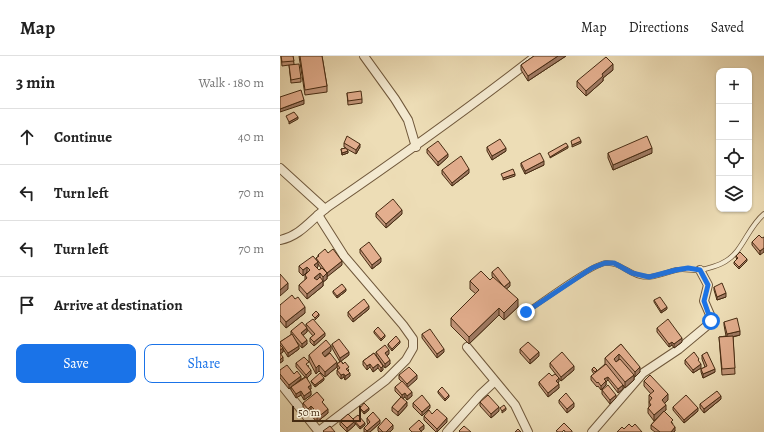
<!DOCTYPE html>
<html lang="en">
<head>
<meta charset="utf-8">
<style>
  body { margin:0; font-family:Alegreya,serif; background:#f6f6f6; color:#222 }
  .controls { position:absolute; right:12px; top:12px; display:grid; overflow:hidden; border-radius:8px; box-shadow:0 1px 3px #0004 }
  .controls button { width:36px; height:36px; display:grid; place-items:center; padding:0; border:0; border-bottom:1px solid #e0e0e0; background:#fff; color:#222; font:20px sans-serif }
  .scale { position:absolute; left:12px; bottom:10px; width:69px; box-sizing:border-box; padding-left:4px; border:2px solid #462b12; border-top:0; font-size:11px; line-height:14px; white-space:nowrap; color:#462b12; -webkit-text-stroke:3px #f3e9d0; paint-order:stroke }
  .stop { position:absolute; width:12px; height:12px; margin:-9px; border:3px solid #1a73e8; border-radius:50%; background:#fff }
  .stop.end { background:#1a73e8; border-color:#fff; box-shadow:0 1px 4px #0008 }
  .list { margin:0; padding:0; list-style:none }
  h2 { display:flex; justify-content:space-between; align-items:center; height:52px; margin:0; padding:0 16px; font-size:17px }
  h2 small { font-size:13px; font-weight:400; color:#767676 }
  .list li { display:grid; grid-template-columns:26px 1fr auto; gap:12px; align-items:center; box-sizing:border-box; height:56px; padding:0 16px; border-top:1px solid #e0e0e0 }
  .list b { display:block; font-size:15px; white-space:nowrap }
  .list em { font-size:13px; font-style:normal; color:#767676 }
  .actions { display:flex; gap:8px; padding:12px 16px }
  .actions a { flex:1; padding:9px 0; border:1px solid #1a73e8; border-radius:8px; text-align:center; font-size:14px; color:#1a73e8 }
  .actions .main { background:#1a73e8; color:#fff }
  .icon { flex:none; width:22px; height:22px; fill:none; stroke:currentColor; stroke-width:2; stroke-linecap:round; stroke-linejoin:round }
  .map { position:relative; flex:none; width:484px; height:376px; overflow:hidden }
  header { display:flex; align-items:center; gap:24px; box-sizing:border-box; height:56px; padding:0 20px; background:#fff; border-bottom:1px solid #e0e0e0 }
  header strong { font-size:19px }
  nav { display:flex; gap:22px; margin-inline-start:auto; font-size:14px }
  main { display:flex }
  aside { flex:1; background:#fff }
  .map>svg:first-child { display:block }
</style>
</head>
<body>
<header>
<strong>Map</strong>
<nav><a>Map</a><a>Directions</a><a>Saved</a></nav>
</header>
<main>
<aside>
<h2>3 min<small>Walk · 180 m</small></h2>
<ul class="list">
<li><svg class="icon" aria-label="ahead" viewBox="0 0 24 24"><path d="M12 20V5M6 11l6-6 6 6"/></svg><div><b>Continue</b></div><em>40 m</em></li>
<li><svg class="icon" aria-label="left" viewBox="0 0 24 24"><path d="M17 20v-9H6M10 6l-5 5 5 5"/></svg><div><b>Turn left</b></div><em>70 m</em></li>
<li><svg class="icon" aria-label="left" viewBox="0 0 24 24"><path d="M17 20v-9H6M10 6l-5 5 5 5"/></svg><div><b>Turn left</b></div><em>70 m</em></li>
<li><svg class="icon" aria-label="arrive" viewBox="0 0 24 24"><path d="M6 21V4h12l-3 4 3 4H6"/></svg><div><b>Arrive at destination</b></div></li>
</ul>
<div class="actions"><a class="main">Save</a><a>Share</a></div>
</aside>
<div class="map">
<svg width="484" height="376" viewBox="0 0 484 376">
  <rect width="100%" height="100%" fill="#edddb6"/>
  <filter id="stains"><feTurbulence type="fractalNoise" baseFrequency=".005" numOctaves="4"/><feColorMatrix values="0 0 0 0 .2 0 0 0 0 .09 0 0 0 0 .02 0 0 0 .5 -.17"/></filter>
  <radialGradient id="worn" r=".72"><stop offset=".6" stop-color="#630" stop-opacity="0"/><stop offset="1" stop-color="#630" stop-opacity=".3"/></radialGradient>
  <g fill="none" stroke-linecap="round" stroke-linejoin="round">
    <g stroke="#70583b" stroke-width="5.5">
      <path id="service" d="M 246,256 C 261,246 312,208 326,207 C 339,206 348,217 360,220 C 373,223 384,217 396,214 C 404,212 412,215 420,214 C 427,213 440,209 446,205 C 463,195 468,171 484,158"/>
    </g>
    <g stroke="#70583b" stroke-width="10">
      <g id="minor">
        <path d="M 84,0 L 115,43 L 128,64 L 136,91"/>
        <path d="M 0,112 L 45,153"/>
        <path d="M 38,159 L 64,200 L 123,269 L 133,283 L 133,292 L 126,304 L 106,324 L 39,375"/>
        <path d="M 0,184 C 21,180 32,162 49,150 C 119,102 189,52 256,0"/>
        <path d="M 187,291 L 235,349 L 248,376"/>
        <path d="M 0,327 L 39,376"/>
        <path d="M 167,376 L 200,339 L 214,326"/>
        <path d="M 312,376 L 363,317 L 399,293 L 429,268 L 431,261 L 424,245 L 428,229 L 420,214"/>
      </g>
    </g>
    <use href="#service" stroke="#f3e9d0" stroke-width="4"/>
    <use href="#minor" stroke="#f3e9d0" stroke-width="8"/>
  </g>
  <g fill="#c3967a" stroke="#462b12" fill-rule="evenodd">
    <path d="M 1,0 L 13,0 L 14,8 L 21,22 L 21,26 L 11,27 L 9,9 L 2,10 Z"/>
    <path d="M 19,0 L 42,0 L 47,30 L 47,36 L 25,39 Z"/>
    <path d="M 254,0 L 286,0 L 248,25 L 241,14 L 241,9 Z"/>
    <path d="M 333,14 L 323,22 L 323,25 L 306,40 L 297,31 L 297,25 Z"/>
    <path d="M 67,37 L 82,43 L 82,47 L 68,49 Z"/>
    <path d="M 64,87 L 80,91 L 76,98 L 67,93 L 68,97 L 62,99 L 61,93 L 66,92 L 64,91 Z"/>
    <path d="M 207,91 L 226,95 L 212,104 L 207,95 Z"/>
    <path d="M 147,93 L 168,101 L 158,110 L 147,97 Z"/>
    <path d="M 328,97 L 372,97 L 333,114 L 328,102 Z"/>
    <path d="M 241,107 L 264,109 L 245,118 L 241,110 Z"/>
    <path d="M 162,114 L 189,117 L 172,130 L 162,118 Z"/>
    <path d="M 96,157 L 122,158 L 106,172 L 96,161 Z"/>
    <path d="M 482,182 L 480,199 L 472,189 L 472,186 Z"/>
    <path d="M 80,193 L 101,206 L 92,213 L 80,197 Z"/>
    <path d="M 48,197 L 62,209 L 47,220 L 47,223 L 43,226 L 43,230 L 27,243 L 19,234 L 19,229 L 25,224 L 25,219 L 27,217 L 27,216 L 23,220 L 19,216 L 19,210 L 36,204 L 36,202 L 38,201 L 38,199 ZM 38,208 L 41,212 L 39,214 L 37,212 Z"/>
    <path d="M 456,200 L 467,205 L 459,213 L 454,208 L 454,206 L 457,203 L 456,202 Z"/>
    <path d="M 212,216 L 230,230 L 226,233 L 238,251 L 224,264 L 219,259 L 189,288 L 171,270 L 171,262 L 196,238 L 190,233 L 190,225 L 210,224 L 213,222 L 212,220 Z"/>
    <path d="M 434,231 L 446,241 L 437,244 L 434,234 Z"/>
    <path d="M 53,235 L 66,235 L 57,242 L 53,237 Z"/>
    <path d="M 15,243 L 25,257 L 6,272 L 0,265 L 0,249 Z"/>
    <path d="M 374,244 L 387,253 L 381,257 L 374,246 Z"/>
    <path d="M 89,253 L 73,266 L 68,260 L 68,256 Z"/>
    <path d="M 444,266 L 460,279 L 453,281 L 455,318 L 442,319 L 439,281 L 446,280 L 444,269 Z"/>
    <path d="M 26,268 L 45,280 L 34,290 L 30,286 L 30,282 L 33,280 L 27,273 L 27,276 L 23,279 L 27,288 L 22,292 L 16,285 L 19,293 L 8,301 L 3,293 L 3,296 L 0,298 L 3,305 L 0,307 L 0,286 L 11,279 L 11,275 L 26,271 Z"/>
    <path d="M 377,272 L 402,286 L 394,292 L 392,289 L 389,291 L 377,276 Z"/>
    <path d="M 94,275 L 105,281 L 101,285 L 94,277 Z"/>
    <path d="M 142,278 L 164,296 L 157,302 L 142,282 Z"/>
    <path d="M 120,287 L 112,295 L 108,290 L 108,288 Z"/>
    <path d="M 52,288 L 69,299 L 61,305 L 69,314 L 68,315 L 70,320 L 65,324 L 64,321 L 61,323 L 57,318 L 57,314 L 58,313 L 57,312 L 57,308 L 60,306 L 52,292 Z"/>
    <path d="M 341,288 L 360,316 L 355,321 L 354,321 L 354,324 L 345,332 L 343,329 L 343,333 L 338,337 L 328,324 L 326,326 L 326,329 L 321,334 L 318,330 L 317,331 L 311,324 L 311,320 L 314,318 L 312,315 L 312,313 L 317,315 L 325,308 L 325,302 Z"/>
    <path d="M 240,293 L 259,300 L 250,308 L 240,297 Z"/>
    <path d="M 51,295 L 45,301 L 57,311 L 45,321 L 39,315 L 36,318 L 29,305 L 29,299 Z"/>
    <path d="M 96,296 L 109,298 L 107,299 L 110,308 L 105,312 L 96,299 Z"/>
    <path d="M 94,297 L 103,314 L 101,316 L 98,312 L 93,316 L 90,311 L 87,314 L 83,309 L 83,305 Z"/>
    <path d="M 422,299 L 435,316 L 423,322 L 421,316 L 421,313 L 425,311 L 422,303 Z"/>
    <path d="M 405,304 L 421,312 L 413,317 L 405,308 Z"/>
    <path d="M 16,307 L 29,310 L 28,311 L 31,318 L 27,322 L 31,333 L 30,333 L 31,339 L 24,344 L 21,339 L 16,342 L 11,334 L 11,331 L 9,333 L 0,322 L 0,314 L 14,318 L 21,323 L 17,326 L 25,321 L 16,311 Z"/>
    <path d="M 270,307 L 294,314 L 281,325 L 270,311 Z"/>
    <path d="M 119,319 L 137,323 L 127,331 L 132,340 L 127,344 L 125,341 L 123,343 L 127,350 L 118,360 L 112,355 L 112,351 L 121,341 L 115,335 L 115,331 L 122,326 L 119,323 Z"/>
    <path d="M 272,320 L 279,326 L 277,327 L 279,332 L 268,341 L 259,329 L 259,326 Z"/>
    <path d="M 44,324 L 35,331 L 31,326 L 31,325 Z"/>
    <path d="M 364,325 L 388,344 L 384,347 L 386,354 L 384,355 L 393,368 L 392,368 L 395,375 L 394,376 L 375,376 L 371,373 L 371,369 L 379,360 L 374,365 L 368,357 L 368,352 L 369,351 L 369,339 L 371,338 L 364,330 Z"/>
    <path d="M 322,334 L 336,342 L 330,348 L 322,338 Z"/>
    <path d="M 158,335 L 169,341 L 165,345 L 158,337 Z"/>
    <path d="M 441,343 L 424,357 L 420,352 L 420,348 Z"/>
    <path d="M 279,344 L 294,351 L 287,357 L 279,347 Z"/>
    <path d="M 200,346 L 219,355 L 211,362 L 200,350 Z"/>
    <path d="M 23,347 L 44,348 L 48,357 L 37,366 L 31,359 L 31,355 L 32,354 L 31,353 L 28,357 L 23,351 Z"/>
    <path d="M 133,347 L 150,352 L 142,360 L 133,351 Z"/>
    <path d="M 393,351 L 418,355 L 404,367 L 393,354 Z"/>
    <path d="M 80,352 L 89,354 L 84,358 L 80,353 Z"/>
    <path d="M 152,358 L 167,366 L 157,376 L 156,376 L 144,364 L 144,360 Z"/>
    <path d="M 87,362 L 100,367 L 90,376 L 84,376 L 84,372 L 88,368 L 87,366 Z"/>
    <path d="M 73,363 L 85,369 L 80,373 L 75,367 L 75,369 L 67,376 L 60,369 L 60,365 Z"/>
    <path d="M 98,371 L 113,373 L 110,376 L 99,376 L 98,375 Z"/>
  </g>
  <g fill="#9f7a63" stroke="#462b12">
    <path d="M 278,0 L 286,0 L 248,25 L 248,20 Z"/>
    <path d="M 333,8 L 333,14 L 323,22 L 323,25 L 306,40 L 306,35 L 322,18 Z"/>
    <path d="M 24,44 L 24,48 L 0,56 L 0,53 Z"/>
    <path d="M 18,61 L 18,63 L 9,68 L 9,66 Z"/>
    <path d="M 301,85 L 301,87 L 292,91 L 292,89 Z"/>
    <path d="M 80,88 L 80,91 L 76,98 L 76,94 Z"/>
    <path d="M 288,90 L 288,92 L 270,102 L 270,101 Z"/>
    <path d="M 226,92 L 226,95 L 212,104 L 212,100 Z"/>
    <path d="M 372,92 L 372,97 L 333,114 L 333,109 Z"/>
    <path d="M 68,95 L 68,97 L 62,99 L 62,97 Z"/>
    <path d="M 168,98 L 168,101 L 158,110 L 158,106 Z"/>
    <path d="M 264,105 L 264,109 L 245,118 L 245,115 Z"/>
    <path d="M 189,113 L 189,117 L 172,130 L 172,127 Z"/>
    <path d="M 235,118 L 235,120 L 223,124 L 223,122 Z"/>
    <path d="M 122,154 L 122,158 L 106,172 L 106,168 Z"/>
    <path d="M 484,192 L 484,196 L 480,199 L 480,195 Z"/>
    <path d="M 101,202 L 101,206 L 92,213 L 92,209 Z"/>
    <path d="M 467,203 L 467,205 L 459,213 L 459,211 Z"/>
    <path d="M 62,205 L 62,209 L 47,221 L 47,217 Z"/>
    <path d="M 38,206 L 38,211 L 34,214 L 34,209 Z"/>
    <path d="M 27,211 L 27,216 L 23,220 L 23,214 Z"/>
    <path d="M 40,217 L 40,223 L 34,227 L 34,222 Z"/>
    <path d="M 47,217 L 47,223 L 43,226 L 43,230 L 27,243 L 27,238 L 43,225 L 43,221 Z"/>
    <path d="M 230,226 L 230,230 L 224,235 L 224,231 Z"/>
    <path d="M 8,227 L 8,233 L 0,240 L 0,234 Z"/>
    <path d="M 66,233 L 66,235 L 57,242 L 57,240 Z"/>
    <path d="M 446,237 L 446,241 L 437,244 L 437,241 Z"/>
    <path d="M 238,243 L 238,251 L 224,264 L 224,257 Z"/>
    <path d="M 89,250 L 89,253 L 73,266 L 73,263 Z"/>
    <path d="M 25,251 L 25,257 L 6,272 L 6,266 Z"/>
    <path d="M 387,251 L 387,253 L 381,257 L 381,255 Z"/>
    <path d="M 219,252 L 219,259 L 189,288 L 189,281 Z"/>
    <path d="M 39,258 L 39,260 L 35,264 L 35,262 Z"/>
    <path d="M 27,272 L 27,276 L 21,281 L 21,277 Z"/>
    <path d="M 460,275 L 460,279 L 447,282 L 447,278 Z"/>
    <path d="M 45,277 L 45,280 L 34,290 L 34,286 Z"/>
    <path d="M 105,279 L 105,281 L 101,285 L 101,283 Z"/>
    <path d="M 402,282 L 402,286 L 394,292 L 394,288 Z"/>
    <path d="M 27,284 L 27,288 L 22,292 L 22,288 Z"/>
    <path d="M 120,285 L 120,287 L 112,295 L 112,293 Z"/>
    <path d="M 392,286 L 392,289 L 389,291 L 389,288 Z"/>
    <path d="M 19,290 L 19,293 L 8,301 L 8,297 Z"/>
    <path d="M 51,290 L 51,295 L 42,303 L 42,297 Z"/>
    <path d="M 3,292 L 3,296 L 0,298 L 0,294 Z"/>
    <path d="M 164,293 L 164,296 L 157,302 L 157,298 Z"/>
    <path d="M 109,294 L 109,298 L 105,301 L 105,297 Z"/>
    <path d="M 69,296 L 69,299 L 60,306 L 60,302 Z"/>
    <path d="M 259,296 L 259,300 L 250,308 L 250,304 Z"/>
    <path d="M 339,298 L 339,303 L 334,308 L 334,303 Z"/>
    <path d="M 3,301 L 3,305 L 0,307 L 0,304 Z"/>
    <path d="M 110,304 L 110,308 L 105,312 L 105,308 Z"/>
    <path d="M 57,306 L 57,311 L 45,321 L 45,316 Z"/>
    <path d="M 90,308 L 90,311 L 87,314 L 87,310 Z"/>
    <path d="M 98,308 L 98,312 L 93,316 L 93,312 Z"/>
    <path d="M 421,308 L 421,312 L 413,317 L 413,314 Z"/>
    <path d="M 39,309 L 39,315 L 36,318 L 36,312 Z"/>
    <path d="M 103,310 L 103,314 L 101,316 L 101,312 Z"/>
    <path d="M 294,310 L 294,314 L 281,325 L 281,321 Z"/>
    <path d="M 360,311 L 360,316 L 355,321 L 355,316 Z"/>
    <path d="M 435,313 L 435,316 L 423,322 L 423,318 Z"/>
    <path d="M 31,314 L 31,318 L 26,323 L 26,319 Z"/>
    <path d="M 70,317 L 70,320 L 65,324 L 65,320 Z"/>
    <path d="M 64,318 L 64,321 L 61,323 L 61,319 Z"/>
    <path d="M 137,319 L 137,323 L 127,332 L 127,328 Z"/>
    <path d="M 354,319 L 354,324 L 345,332 L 345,326 Z"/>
    <path d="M 21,320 L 21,323 L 9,333 L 9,329 Z"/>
    <path d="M 328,321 L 328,324 L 326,326 L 326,329 L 321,334 L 321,330 L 324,323 Z"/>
    <path d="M 44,322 L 44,324 L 35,331 L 35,329 Z"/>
    <path d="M 279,322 L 279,326 L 276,328 L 276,325 Z"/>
    <path d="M 279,328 L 279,332 L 268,341 L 268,337 Z"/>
    <path d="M 31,329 L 31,333 L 28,335 L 28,331 Z"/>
    <path d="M 343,329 L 343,333 L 338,337 L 338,333 Z"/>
    <path d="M 21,335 L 21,339 L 16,342 L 16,338 Z"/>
    <path d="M 31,335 L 31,339 L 24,344 L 24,340 Z"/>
    <path d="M 132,336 L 132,340 L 127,344 L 127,340 Z"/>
    <path d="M 125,337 L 125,341 L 122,343 L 122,339 Z"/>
    <path d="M 388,338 L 388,344 L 382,350 L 382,344 Z"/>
    <path d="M 169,339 L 169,341 L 165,345 L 165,343 Z"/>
    <path d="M 336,339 L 336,342 L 330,348 L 330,344 Z"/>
    <path d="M 441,340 L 441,343 L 424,357 L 424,353 Z"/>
    <path d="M 127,346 L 127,350 L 118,360 L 118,356 Z"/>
    <path d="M 294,347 L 294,351 L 287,357 L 287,353 Z"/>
    <path d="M 150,349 L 150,352 L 142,360 L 142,356 Z"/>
    <path d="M 386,349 L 386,354 L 374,365 L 374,359 Z"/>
    <path d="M 31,350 L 31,353 L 28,357 L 28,353 Z"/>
    <path d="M 219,351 L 219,355 L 211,362 L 211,358 Z"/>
    <path d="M 89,352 L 89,354 L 84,358 L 84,356 Z"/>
    <path d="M 226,352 L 226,354 L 222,357 L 222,355 Z"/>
    <path d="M 418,352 L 418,355 L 404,367 L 404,364 Z"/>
    <path d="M 48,353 L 48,357 L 37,366 L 37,362 Z"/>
    <path d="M 167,362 L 167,366 L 157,376 L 157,373 Z"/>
    <path d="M 100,364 L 100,367 L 90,376 L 87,376 L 87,375 Z"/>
    <path d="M 75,365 L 75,369 L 67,376 L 67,372 Z"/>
    <path d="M 85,367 L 85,369 L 80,373 L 80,371 Z"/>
    <path d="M 113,369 L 113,373 L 110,376 L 106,376 Z"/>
    <path d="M 144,369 L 144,373 L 140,376 L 139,373 Z"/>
    <path d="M 395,371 L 395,375 L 394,376 L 391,376 Z"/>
  </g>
  <g fill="#e3ae8e" stroke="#462b12">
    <path d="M 1,0 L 13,0 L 14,5 L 2,6 Z"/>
    <path d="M 20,0 L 42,0 L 47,30 L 25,34 Z"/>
    <path d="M 254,0 L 278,0 L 248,20 L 241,9 Z"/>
    <path d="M 326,1 L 333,8 L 322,18 L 323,20 L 306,35 L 297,25 Z"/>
    <path d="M 19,8 L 21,22 L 11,24 L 9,9 Z"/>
    <path d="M 21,34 L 24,44 L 0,53 L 0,41 Z"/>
    <path d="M 81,35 L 82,43 L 68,45 L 67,37 Z"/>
    <path d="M 14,56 L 18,61 L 9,66 L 6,60 Z"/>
    <path d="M 67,80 L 80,88 L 76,94 L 64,87 Z"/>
    <path d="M 367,80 L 372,92 L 333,109 L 328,97 Z"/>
    <path d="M 299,81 L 301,85 L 292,89 L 291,85 Z"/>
    <path d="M 220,83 L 226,92 L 212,100 L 207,91 Z"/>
    <path d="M 158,85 L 168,98 L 158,106 L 147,93 Z"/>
    <path d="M 286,87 L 288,90 L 270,101 L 268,97 Z"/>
    <path d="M 66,92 L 68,95 L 62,97 L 61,93 Z"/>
    <path d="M 260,97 L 264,105 L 245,115 L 241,107 Z"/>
    <path d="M 181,100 L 189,113 L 172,127 L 162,114 Z"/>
    <path d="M 233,113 L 235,118 L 223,122 L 221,118 Z"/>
    <path d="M 113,143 L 122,154 L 106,168 L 96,157 Z"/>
    <path d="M 479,179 L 482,182 L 484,181 L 484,192 L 480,195 L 472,186 Z"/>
    <path d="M 89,186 L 101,202 L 92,209 L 80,193 Z"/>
    <path d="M 45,193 L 48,197 L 53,193 L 62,205 L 47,217 L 36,202 L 39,200 L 38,199 Z"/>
    <path d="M 460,196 L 467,203 L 459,211 L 454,206 L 458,202 L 456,200 Z"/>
    <path d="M 33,200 L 38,206 L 34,209 L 39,214 L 42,212 L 47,217 L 43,221 L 40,217 L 34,222 L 37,224 L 40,221 L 43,225 L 27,238 L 19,229 L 27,222 L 25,219 L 30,214 L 27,211 L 23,214 L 19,210 Z"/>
    <path d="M 218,211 L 230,226 L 224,231 L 212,216 Z"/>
    <path d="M 201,215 L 210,224 L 213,221 L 238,243 L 224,257 L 219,252 L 189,281 L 171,262 L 199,234 L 190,225 Z"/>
    <path d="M 0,218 L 8,227 L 0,234 Z"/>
    <path d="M 442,227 L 446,237 L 437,241 L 434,231 Z"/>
    <path d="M 62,228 L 66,233 L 57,240 L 53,235 Z"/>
    <path d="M 12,239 L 15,243 L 18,241 L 25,251 L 6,266 L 0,259 L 0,249 Z"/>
    <path d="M 380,241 L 387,251 L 381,255 L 374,244 Z"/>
    <path d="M 84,243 L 89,250 L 73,263 L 68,256 Z"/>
    <path d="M 36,255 L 39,258 L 35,262 L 32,259 Z"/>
    <path d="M 457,262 L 460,275 L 447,278 L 444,266 Z"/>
    <path d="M 33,263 L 45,277 L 34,286 L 30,282 L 35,278 L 26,268 Z"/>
    <path d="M 388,263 L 402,282 L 394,288 L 392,286 L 389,288 L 377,272 Z"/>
    <path d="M 22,266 L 27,272 L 21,277 L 27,284 L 22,288 L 11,275 Z"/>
    <path d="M 98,271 L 105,279 L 101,283 L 94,275 Z"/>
    <path d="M 150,273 L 164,293 L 157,298 L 142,278 Z"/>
    <path d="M 12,278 L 19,290 L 8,297 L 0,286 Z"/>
    <path d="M 116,280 L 120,285 L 112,293 L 108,288 Z"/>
    <path d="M 453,280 L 455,312 L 442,313 L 439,281 Z"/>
    <path d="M 59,283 L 69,296 L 60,302 L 52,288 Z"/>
    <path d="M 46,284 L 51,290 L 42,297 L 45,301 L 50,297 L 57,306 L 45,316 L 39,309 L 36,312 L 29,299 Z"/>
    <path d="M 248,286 L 259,296 L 250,304 L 240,293 Z"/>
    <path d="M 341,288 L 360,311 L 355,316 L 339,298 L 334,303 L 336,306 L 340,303 L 354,319 L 345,326 L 325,302 Z"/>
    <path d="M 0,289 L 3,292 L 0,294 Z"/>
    <path d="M 105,289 L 109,294 L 105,297 L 110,304 L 105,308 L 96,296 Z"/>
    <path d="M 282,296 L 294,310 L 281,321 L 270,307 Z"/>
    <path d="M 414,296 L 419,303 L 418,304 L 421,308 L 413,314 L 405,304 Z"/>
    <path d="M 427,296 L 435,313 L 423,318 L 421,313 L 427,310 L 422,299 Z"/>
    <path d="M 0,297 L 3,301 L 0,304 Z"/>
    <path d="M 94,297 L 103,310 L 101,312 L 98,308 L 93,312 L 90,308 L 87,310 L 83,305 Z"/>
    <path d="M 24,301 L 29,306 L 26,308 L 31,314 L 26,319 L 16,307 Z"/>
    <path d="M 61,305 L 63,308 L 65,306 L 69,311 L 66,313 L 70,317 L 65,320 L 64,318 L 61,319 L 57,314 L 60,312 L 57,308 Z"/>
    <path d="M 326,308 L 343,329 L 338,333 L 328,321 L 324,323 L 326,325 L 321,330 L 318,326 L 317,327 L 311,320 Z"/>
    <path d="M 7,309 L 14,318 L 17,315 L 21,320 L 9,329 L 0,318 L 0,314 Z"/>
    <path d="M 129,311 L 137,319 L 127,328 L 119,319 Z"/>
    <path d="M 314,311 L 317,314 L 315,316 L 312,313 Z"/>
    <path d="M 40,317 L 44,322 L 35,329 L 31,325 Z"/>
    <path d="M 269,317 L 272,320 L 275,318 L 279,322 L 276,325 L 279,328 L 268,337 L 259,326 Z"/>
    <path d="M 370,319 L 388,338 L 382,344 L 386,349 L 374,359 L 368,352 L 371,349 L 369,346 L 372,342 L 369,339 L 374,335 L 364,325 Z"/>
    <path d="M 26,321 L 31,329 L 28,331 L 31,335 L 24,340 L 21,335 L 16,338 L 11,331 Z"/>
    <path d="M 122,325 L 132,336 L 127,340 L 125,337 L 122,339 L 115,331 Z"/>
    <path d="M 328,329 L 336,339 L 330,344 L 322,334 Z"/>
    <path d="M 162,331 L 169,339 L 165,343 L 158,335 Z"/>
    <path d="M 437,335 L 441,340 L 424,353 L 420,348 Z"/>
    <path d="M 37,336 L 44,344 L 42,346 L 48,353 L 37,362 L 31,355 L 34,353 L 31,350 L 28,353 L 23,347 Z"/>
    <path d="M 286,337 L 294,347 L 287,353 L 279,344 Z"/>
    <path d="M 142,339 L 150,349 L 142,356 L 133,347 Z"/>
    <path d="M 208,339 L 219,351 L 211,358 L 200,346 Z"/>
    <path d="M 406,339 L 418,352 L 404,364 L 393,351 Z"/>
    <path d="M 121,341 L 127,346 L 118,356 L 112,351 Z"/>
    <path d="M 84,347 L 89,352 L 84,356 L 80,352 Z"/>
    <path d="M 224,349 L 226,352 L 222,355 L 220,352 Z"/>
    <path d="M 157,353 L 167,362 L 157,373 L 144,360 L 149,354 L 152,358 Z"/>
    <path d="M 384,355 L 393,364 L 391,366 L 395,371 L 391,376 L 380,376 L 371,369 Z"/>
    <path d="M 93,356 L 100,364 L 87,375 L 84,372 L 90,366 L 87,362 Z"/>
    <path d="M 68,358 L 75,365 L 67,372 L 60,365 Z"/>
    <path d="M 78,359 L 85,367 L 80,371 L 73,363 Z"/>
    <path d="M 106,362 L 113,369 L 106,376 L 103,376 L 98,371 Z"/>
    <path d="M 139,364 L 144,369 L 139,373 L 142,376 L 132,376 L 129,373 Z"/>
    <path d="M 284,367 L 292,375 L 292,376 L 285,376 L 284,374 L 282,376 L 278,376 L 276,375 Z"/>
    <path d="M 349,368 L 352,371 L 355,368 L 362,376 L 337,376 L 342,371 L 344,373 Z"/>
    <path d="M 50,370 L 55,376 L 44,376 L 43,375 Z"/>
    <path d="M 184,370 L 191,376 L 180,376 L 179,375 Z"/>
    <path d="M 238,373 L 241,376 L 235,376 Z"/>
  </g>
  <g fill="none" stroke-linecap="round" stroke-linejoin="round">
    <path stroke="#1a73e8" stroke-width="5" d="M 246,256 L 312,212 L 325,207 L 334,207 L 352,217 L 369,221 L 396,214 L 408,212 L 420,214 L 428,229 L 424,245 L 431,265"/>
  </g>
  <rect width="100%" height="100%" filter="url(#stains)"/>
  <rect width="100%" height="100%" fill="url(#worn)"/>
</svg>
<div class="controls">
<button>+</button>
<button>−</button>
<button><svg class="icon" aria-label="locate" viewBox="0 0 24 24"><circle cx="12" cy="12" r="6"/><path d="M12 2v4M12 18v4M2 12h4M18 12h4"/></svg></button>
<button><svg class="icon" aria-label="layers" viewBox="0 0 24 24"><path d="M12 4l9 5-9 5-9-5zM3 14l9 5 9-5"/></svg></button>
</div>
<div class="scale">50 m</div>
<div class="stop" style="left:431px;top:265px"></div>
<div class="stop end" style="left:246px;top:256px"></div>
</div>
</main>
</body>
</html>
